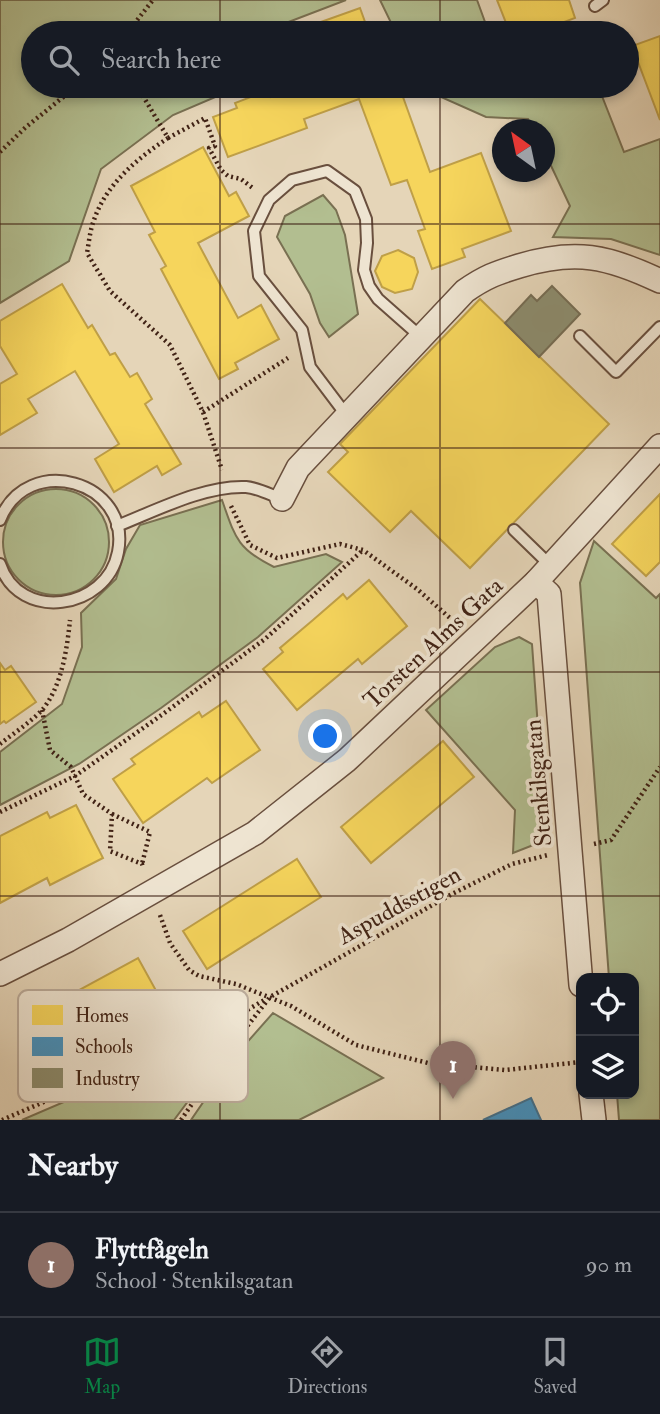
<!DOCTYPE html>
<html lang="en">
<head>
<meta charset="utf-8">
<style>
  body { margin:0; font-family:"IM FELL Double Pica",serif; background:#242831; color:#f1f3f6 }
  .controls { position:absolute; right:21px; bottom:21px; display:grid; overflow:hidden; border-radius:14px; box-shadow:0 4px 10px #0003 }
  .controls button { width:63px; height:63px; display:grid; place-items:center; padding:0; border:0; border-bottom:2px solid #363941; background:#171b24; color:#f1f3f6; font:35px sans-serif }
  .compass { position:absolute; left:492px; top:119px; width:63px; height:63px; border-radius:50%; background:#171b24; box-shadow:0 4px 10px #0003; rotate:327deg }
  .you { position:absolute; left:326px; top:737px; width:24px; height:24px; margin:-18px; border:5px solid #fff; border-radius:50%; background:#1a73e8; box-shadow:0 0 0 10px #1a73e833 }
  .badge { display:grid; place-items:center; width:46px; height:46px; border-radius:50%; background:#0b8043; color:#fff; font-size:23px; font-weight:700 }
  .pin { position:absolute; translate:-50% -58px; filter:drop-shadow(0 2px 4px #0008) }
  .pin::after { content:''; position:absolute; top:37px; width:24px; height:21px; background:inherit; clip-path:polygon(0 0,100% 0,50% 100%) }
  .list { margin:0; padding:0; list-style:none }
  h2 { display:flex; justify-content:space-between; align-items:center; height:91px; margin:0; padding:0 28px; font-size:30px }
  h2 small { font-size:23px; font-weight:400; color:#9ea1a6 }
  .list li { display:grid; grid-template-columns:46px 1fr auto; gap:21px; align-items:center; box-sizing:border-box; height:105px; padding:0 28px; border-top:2px solid #363941 }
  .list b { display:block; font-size:26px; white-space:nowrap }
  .list p { margin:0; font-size:23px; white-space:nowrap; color:#9ea1a6 }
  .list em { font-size:23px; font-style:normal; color:#9ea1a6 }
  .icon { flex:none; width:38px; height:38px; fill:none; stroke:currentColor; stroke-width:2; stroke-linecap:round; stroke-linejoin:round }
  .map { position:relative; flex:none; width:660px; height:1120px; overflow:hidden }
  .search { position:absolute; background:#171b24; box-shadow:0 4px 10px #0003; left:21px; right:21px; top:21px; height:77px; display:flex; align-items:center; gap:18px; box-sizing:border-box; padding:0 24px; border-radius:38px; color:#9ea1a6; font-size:26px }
  .sheet { height:196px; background:#171b24 }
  nav { display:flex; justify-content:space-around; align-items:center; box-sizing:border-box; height:98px; border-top:2px solid #363941; background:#171b24; font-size:19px; color:#9ea1a6 }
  nav a { display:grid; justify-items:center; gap:4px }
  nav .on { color:#0b8043 }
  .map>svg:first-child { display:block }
</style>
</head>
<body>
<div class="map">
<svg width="660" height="1120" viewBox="0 0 660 1120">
  <rect width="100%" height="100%" fill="#e5d5b8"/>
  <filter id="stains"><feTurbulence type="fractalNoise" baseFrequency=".00286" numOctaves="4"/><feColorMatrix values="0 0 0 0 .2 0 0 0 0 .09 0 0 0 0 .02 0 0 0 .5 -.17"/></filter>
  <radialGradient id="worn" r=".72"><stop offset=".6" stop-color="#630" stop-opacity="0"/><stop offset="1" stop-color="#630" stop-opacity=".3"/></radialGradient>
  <g fill="#b2be90" stroke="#797052" stroke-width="2">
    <path d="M 0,0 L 346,0 L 265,31 L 265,33 L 33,33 L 33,86 L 241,86 L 173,115 L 101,169 L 69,261 L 0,303 Z"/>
    <path d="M 380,0 L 477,0 L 489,33 L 396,33 Z"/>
    <path d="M 421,86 L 598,86 L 624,152 L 660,139 L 660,255 L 611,239 L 553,237 L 570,206 L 545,153 L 544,130 L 533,129 L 528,119 L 486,117 L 423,89 Z"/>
    <path d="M 323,195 L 336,210 L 345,235 L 358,314 L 329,337 L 320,323 L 310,294 L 277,237 L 285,216 Z"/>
    <circle cx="56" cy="542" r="53"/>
    <path d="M 222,500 C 235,537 237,549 274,567 L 326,554 L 342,562 L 258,637 L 161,708 L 79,764 L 0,805 L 0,752 L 62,704 L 82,647 L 81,613 L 116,579 L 126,549 L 140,525 Z"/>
    <path d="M 594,541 L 656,598 L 660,594 L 660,1120 L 619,1120 L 617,1094 L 634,1094 L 634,978 L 609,978 L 580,583 Z"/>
    <path d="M 519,637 L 532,644 L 546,840 L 513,853 L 515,810 L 426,710 L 495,647 Z"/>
    <path d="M 273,1013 L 383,1078 L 299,1120 L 191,1120 L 234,1057 Z"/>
    <path d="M 229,1031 L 218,1061 L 174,1120 L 22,1120 Z"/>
  </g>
  <g fill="#f6d55c" stroke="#bf9f47" stroke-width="2">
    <path d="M 497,0 L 569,0 L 575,18 L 535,33 L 510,33 Z"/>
    <path d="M 360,8 L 369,33 L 290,33 Z"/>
    <path d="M 660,36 L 660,120 L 632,46 Z"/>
    <path d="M 300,86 L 399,86 L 430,172 L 481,153 L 511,231 L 462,249 L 465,257 L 432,269 L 418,231 L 425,229 L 407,180 L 391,185 L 359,99 L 304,119 L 307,128 L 228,157 L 213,117 L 237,108 L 235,103 L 269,90 L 271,97 Z"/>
    <path d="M 203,147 L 229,196 L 236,192 L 249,216 L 198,243 L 238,318 L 261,305 L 279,339 L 235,363 L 238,369 L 219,379 L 161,269 L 166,266 L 149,235 L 155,232 L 131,186 Z"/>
    <path d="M 398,250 L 414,258 L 418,272 L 412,289 L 395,293 L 382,287 L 375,271 L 382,256 Z"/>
    <path d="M 62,284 L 88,328 L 92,325 L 110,355 L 115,353 L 130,377 L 137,373 L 152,399 L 145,404 L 181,464 L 162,475 L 157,466 L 114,492 L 95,459 L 119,444 L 75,371 L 28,399 L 37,413 L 0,435 L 0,384 L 17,374 L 0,346 L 0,321 Z"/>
    <path d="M 480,299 L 609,424 L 470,568 L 411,511 L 390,532 L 328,472 L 348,452 L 340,444 Z"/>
    <path d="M 660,494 L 660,562 L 646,576 L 612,544 Z"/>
    <path d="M 369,580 L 407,626 L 362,664 L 358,659 L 297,710 L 263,669 L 283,652 L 280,648 L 313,620 L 343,594 L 347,599 Z"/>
    <path d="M 0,663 L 5,670 L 11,666 L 36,702 L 6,723 L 4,721 L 0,724 Z"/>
    <path d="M 226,701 L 260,750 L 212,783 L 207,778 L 143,823 L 113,779 L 135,764 L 131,759 L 199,712 L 202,717 Z"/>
    <path d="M 443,741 L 474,777 L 371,863 L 341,827 Z"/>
    <path d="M 76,805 L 103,858 L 50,885 L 47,878 L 0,903 L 0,836 L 47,812 L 50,818 Z"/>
    <path d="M 297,859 L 321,897 L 207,969 L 183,931 Z"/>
    <path d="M 138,958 L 159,996 L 45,1059 L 24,1020 Z"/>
  </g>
  <path fill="#4393c3" stroke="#42718f" stroke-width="2" d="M 531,1098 L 541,1120 L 483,1120 Z"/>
  <path fill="#8c8c6e" stroke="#756c53" stroke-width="2" d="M 552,286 L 580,314 L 539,357 L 505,323 L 531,295 L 537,301 Z"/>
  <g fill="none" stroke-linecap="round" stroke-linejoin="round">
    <g stroke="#694f3e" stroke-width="14">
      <g id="service">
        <path d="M 595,6 L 603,0"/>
        <path d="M 580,336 L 616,372 L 660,327"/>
        <path d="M 347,416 L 310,367 L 302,330 L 259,276 L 254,231 L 269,200 L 292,180 L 327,171 L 355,191 L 366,219 L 367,243 L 364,270 L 369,286 L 378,299 L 421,337"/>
        <path d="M 0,520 C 27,451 132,481 118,552 C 107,610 19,623 0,564"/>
        <path d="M 117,526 C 155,511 205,485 246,487 C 258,488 271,495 282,499"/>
        <path d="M 514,530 L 551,566"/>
      </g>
    </g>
    <g stroke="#694f3e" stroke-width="26">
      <g id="minor">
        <path d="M 282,499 L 298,468 L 465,291 C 485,277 496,273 519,266 C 575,249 608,256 660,281"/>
        <path d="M 536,582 L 549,594 L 581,985"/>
        <path d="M 0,974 L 68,940 L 255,833 L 347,760 L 536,582 L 660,446"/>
        <path d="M 591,1094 L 594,1120"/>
      </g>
    </g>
    <g stroke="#402215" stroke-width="4.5" stroke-dasharray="2 3.5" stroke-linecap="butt">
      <path d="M 127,33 L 153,0"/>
      <path d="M 137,86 L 168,138 C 138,158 106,184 94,220 C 90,230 89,242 87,253 L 110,291 L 170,345 L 203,412 L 222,470"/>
      <path d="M 168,138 L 205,118 L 215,146 L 209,148 L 221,170 L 228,176 L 241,179 L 254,189"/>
      <path d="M 0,152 L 26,127 L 77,86"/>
      <path d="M 203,412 L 288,358"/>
      <path d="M 231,506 L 250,545 L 277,558 L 340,544 L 363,550 L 417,589 L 450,618 L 458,622"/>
      <path d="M 42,710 L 50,750 L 71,767 L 83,794 L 112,814 L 110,851 L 142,864 L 143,868"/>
      <path d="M 0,744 C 14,733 31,722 43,709 C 62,685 67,649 70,620"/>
      <path d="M 0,812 L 75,776 L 163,714 L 265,639 L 363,550"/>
      <path d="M 112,814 L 150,832 L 142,864"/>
      <path d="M 594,844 L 611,840 L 660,767"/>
      <path d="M 160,915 L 170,943 L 189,970 L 199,976 L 236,984 L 291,1006 L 356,1045 L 428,1063 L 505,1070 L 581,1062"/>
      <path d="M 2,1120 L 220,1026 L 266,999"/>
      <path d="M 181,1120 L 228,1051 L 270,997 L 452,894 L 512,864 L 548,855"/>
    </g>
    <use href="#service" stroke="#eee4d1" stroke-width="10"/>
    <use href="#minor" stroke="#eee4d1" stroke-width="23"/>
  </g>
  <path fill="none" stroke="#402215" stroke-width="2" stroke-opacity="0.55" d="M 220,0 L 220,33M 440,0 L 440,33M 220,86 L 220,1120M 440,86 L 440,1120M 0,224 L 660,224M 0,448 L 660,448M 0,672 L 660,672M 0,896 L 660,896"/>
  <g text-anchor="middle" stroke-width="7" stroke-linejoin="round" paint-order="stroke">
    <g font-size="24" fill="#402215" stroke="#eee4d1">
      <text transform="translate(433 643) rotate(-43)" y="8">Torsten Alms Gata</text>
      <text transform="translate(538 783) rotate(-95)" y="8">Stenkilsgatan</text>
      <text transform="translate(399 905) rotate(-29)" y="8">Aspuddsstigen</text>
    </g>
  </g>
  <rect x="18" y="990" width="230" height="112" rx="10" fill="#eee4d1" stroke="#baaa99" stroke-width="2"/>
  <rect x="32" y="1005" width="31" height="20" fill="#f6d55c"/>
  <rect x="32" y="1037" width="31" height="19" fill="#4393c3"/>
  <rect x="32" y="1068" width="31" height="20" fill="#8c8c6e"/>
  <g font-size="19" fill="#402215">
    <text x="75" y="1022">Homes</text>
    <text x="75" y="1053">Schools</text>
    <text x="75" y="1085">Industry</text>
  </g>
  <rect width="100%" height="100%" filter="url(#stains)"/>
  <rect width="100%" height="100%" fill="url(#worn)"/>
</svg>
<div class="controls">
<button><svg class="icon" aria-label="locate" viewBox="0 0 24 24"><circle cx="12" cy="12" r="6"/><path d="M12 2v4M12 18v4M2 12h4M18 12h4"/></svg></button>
<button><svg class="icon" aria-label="layers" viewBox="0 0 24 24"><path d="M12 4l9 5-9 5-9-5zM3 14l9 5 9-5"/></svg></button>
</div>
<svg class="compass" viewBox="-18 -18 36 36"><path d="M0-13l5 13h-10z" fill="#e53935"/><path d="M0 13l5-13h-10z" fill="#9ea1a6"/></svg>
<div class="you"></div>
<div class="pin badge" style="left:453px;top:1099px;background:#8d6e63">1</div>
<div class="search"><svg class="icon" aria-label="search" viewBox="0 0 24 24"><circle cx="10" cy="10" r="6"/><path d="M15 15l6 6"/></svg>Search here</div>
</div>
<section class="sheet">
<h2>Nearby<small></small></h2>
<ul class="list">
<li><span class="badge" style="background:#8d6e63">1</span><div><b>Flyttfågeln</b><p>School · Stenkilsgatan</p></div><em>90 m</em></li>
</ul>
</section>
<nav>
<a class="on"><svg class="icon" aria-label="map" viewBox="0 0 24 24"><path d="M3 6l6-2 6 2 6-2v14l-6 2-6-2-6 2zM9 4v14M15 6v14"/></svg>Map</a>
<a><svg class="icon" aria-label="directions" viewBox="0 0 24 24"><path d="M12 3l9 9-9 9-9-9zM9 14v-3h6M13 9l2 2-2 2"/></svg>Directions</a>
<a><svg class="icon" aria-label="saved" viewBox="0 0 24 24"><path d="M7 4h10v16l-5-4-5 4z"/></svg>Saved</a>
</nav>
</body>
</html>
